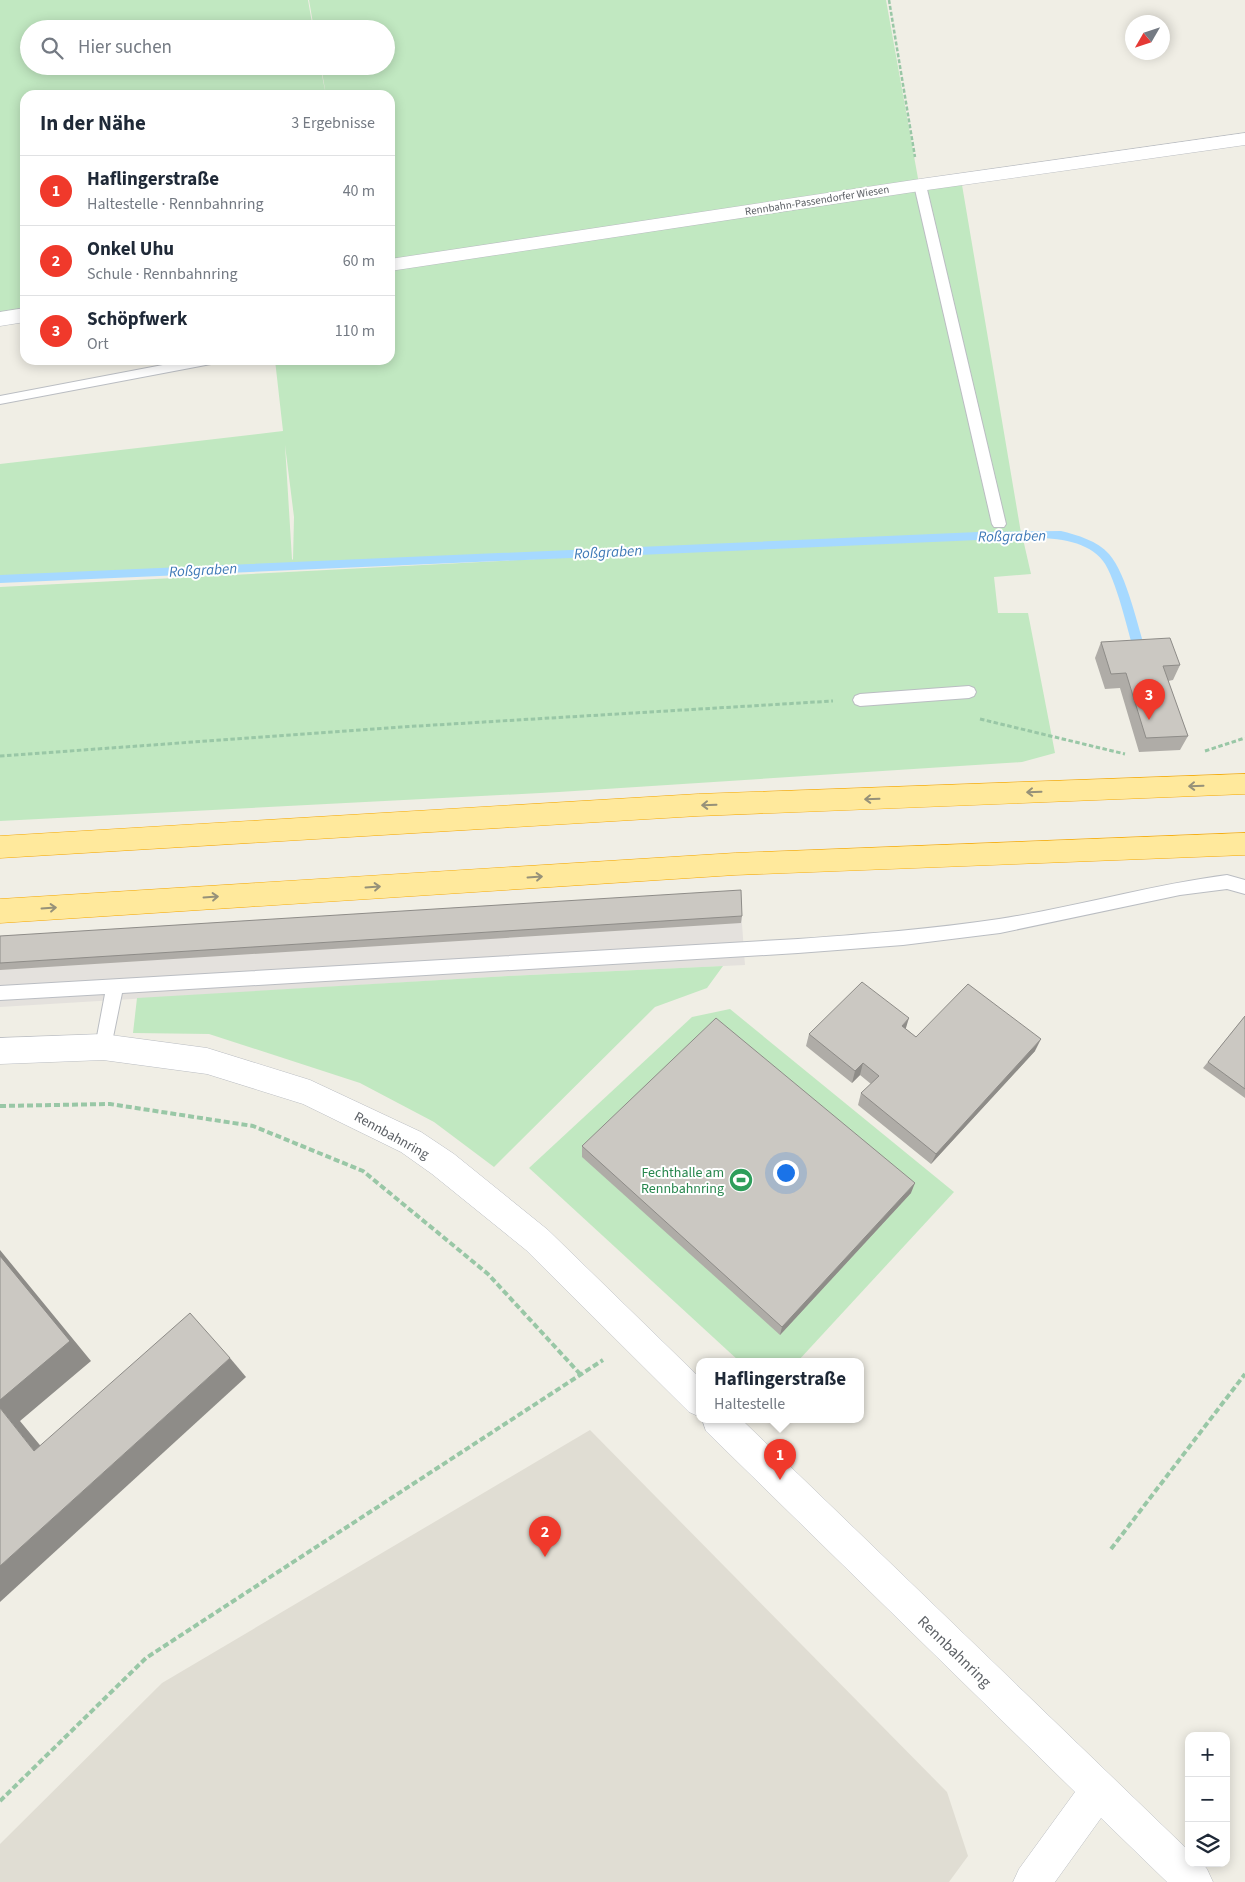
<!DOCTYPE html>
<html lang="de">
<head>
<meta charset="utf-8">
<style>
  body { margin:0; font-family:"Source Sans 3",sans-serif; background:#f2f2f3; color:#1f2937 }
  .controls { position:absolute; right:15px; bottom:15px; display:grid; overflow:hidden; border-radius:10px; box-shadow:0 2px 12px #0003 }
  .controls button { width:45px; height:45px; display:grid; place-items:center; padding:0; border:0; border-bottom:1px solid #e0e1e3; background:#fff; color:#1f2937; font:25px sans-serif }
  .compass { position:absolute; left:1125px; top:15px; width:45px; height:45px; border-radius:50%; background:#fff; box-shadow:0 2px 12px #0003; rotate:231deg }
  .you { position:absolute; left:785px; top:1172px; width:18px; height:18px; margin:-12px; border:4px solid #fff; border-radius:50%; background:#1a73e8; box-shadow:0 0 0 8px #1a73e833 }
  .badge { display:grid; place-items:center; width:32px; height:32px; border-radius:50%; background:#f0392b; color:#fff; font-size:16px; font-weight:700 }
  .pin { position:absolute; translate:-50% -41px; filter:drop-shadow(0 1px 2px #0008) }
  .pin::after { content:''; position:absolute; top:26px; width:18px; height:15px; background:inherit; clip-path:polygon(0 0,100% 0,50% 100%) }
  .popup { position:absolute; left:696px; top:1358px; width:168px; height:65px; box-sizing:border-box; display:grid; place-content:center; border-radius:10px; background:#fff; filter:drop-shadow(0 1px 4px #0005); font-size:16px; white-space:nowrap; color:#747a83 }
  .popup b { font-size:19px; color:#1f2937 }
  .popup::after { content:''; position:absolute; left:50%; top:100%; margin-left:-10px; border:10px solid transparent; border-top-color:#fff }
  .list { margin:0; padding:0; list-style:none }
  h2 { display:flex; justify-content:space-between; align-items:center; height:65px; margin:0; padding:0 20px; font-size:21px }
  h2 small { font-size:16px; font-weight:400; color:#747a83 }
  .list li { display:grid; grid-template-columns:32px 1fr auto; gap:15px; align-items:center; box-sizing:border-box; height:70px; padding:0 20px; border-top:1px solid #e0e1e3 }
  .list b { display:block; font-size:19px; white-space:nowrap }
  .list p { margin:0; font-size:16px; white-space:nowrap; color:#747a83 }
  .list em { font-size:16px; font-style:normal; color:#747a83 }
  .icon { flex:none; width:28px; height:28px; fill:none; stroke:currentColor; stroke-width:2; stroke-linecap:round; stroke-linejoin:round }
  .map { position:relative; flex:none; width:1245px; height:1882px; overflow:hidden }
  .search { position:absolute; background:#fff; box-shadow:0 2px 12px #0003; left:20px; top:20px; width:375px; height:55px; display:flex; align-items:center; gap:12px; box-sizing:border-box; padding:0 18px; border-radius:28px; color:#747a83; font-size:19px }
  .panel { position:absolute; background:#fff; box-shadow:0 2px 12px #0003; left:20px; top:90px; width:375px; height:275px; border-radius:15px }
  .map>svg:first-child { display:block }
</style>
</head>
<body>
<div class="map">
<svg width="1245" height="1882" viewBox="0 0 1245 1882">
  <rect width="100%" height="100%" fill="#f0eee5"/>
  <path fill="#e4e1dd" d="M 740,897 L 745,965 L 508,976 L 0,1007 L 0,943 Z"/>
  <path fill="#e0ddd3" d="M 590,1430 L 947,1792 L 968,1856 L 949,1882 L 0,1882 L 0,1844 L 162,1683 Z"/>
  <g fill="#c1e8c1" fill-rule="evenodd">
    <path d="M 0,0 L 308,0 L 313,29 L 29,29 L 29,66 L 320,66 L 326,95 L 25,95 L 25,313 L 0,317 Z"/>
    <path d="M 309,0 L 886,0 L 919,184 L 390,263 L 390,95 L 326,95 L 321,66 L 386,66 L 386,29 L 314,29 Z"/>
    <path d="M 961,179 L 1021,533 L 0,580 L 0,464 L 283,431 L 275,360 L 390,360 L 390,265 ZM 285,445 L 294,517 L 293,560 L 292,559 Z"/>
    <path d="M 978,536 L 1023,539 L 1031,574 L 994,577 L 998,613 L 1028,613 L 1055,753 L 1022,762 L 559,792 L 0,821 L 0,587 Z"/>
    <path d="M 723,966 L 707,988 L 655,1007 L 494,1167 L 434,1122 L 360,1083 L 209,1034 L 133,1033 L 137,998 L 508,976 Z"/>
    <path d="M 730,1009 L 954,1192 L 798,1361 L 739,1361 L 529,1168 L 692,1017 Z"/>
  </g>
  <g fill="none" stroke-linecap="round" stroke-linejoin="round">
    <path fill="#a6d9ff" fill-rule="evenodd" d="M 1061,531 C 1077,535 1098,541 1109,554 C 1127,574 1138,628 1147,655 L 1145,658 L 1137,658 L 1135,655 C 1128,632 1116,578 1103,561 C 1079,529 1013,539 978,540 L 0,583 L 0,575 L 978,532 Z"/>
    <g stroke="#babdc2" stroke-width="2">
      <g id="service">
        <path d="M 920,182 L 926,185 L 1006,524 L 1004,527 L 994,527 L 992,524 L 914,185 Z"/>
        <path d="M 189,360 L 217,360 L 211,364 L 0,404 L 0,396 Z"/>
        <path d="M 969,686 L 974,688 L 976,692 L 974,696 L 969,698 L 860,706 L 855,704 L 853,700 L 855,696 L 860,694 Z"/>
        <path d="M 1227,875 L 1245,880 L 1245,894 L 1227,889 L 1180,895 L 1000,933 L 903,945 L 798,953 L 122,993 L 111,1047 L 109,1052 L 103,1055 L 97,1052 L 95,1047 L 105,994 L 0,1000 L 0,986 L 798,939 C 865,934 932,929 999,919 C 1076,907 1150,885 1227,875 Z"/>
      </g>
    </g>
    <g stroke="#babdc2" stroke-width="1">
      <g id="minor">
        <path d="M 1245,133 L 1245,145 L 920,191 L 390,271 L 390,259 L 920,179 Z"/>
        <path d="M 25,308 L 25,322 L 0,326 L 0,312 Z"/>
        <path d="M 103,1034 L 207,1048 L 310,1080 L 421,1132 L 454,1154 L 548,1230 L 700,1378 L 700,1417 L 689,1412 L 526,1250 L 432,1174 L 401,1152 L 303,1104 L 207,1074 L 103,1060 L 0,1064 L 0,1038 Z"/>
        <path d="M 702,1419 L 741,1419 L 1189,1851 L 1189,1863 L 1202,1863 L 1207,1869 L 1213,1882 L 1167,1882 L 1101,1818 L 1055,1882 L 1013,1882 L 1019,1869 L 1075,1792 L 706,1431 Z"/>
      </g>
    </g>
    <g stroke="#f5a700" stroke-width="1">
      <g id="trunk">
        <path d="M 1245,774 L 1245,794 L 698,816 L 0,858 L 0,836 L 698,794 Z"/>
        <path d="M 1245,833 L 1245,855 L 735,875 L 0,923 L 0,899 L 735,853 Z"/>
      </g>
    </g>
    <path stroke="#99c7a6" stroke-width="2.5" stroke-dasharray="4 2" stroke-linecap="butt" d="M 889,0 L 915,157"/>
    <g stroke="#99c7a6" stroke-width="3" stroke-dasharray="4.5 2.5" stroke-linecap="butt">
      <path d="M 980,719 L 1125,754"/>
      <path d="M 1205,751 L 1245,738"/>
      <path d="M 0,756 L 401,727 L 833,701"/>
    </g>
    <g stroke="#99c7a6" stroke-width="4" stroke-dasharray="6 3" stroke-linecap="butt">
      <path d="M 0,1106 L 110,1104 L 253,1126 L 363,1171 L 488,1274 L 581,1375"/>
      <path d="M 1111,1549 L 1245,1374"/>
      <path d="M 0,1801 L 146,1658 L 603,1360"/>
    </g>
    <use href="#service" fill="#fff" fill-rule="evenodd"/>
    <use href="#minor" fill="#fff" fill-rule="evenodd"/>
    <use href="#trunk" fill="#ffe99c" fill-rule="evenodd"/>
  </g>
  <g fill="#afaca7">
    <path d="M 1101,642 L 1180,665 L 1173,680 L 1168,681 L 1188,736 L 1180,750 L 1139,752 L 1120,688 L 1105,689 L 1095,658 Z"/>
    <path d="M 742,916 L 741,923 L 0,970 L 0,936 Z"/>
    <path d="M 1245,1016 L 1245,1098 L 1203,1068 Z"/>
    <path d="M 905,1028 L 916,1037 L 1035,1051 L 931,1164 L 858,1105 L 861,1093 L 871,1084 L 860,1075 L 852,1083 L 806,1046 L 809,1034 Z"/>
    <path d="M 582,1146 L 911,1193 L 780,1335 L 582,1157 Z"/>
  </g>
  <g fill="#8e8c88">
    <path d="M 909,1018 L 905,1031 L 902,1026 Z"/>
    <path d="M 1041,1039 L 1035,1051 L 931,1164 L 936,1154 Z"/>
    <path d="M 863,1063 L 860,1075 L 852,1083 L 855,1071 Z"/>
    <path d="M 915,1183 L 911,1193 L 780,1335 L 782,1327 Z"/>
    <path d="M 0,1250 L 91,1361 L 20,1421 L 58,1467 L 34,1451 L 0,1408 Z"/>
    <path d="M 230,1358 L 246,1377 L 0,1602 L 0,1566 Z"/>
  </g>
  <g fill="#cbc8c2" stroke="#8e8c88">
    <path d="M 1170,638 L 1180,665 L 1163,666 L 1188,736 L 1146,738 L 1126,673 L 1111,674 L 1101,642 Z"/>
    <path d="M 741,890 L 742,916 L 0,963 L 0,936 Z"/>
    <path d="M 862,982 L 909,1018 L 902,1026 L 916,1037 L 968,984 L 1041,1039 L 936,1154 L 861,1093 L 879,1076 L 863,1063 L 855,1071 L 809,1034 Z"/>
    <path d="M 1245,1016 L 1245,1089 L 1208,1062 Z"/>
    <path d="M 716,1018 L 915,1183 L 782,1327 L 582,1146 Z"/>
    <path d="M 0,1256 L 70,1341 L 0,1400 Z"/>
    <path d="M 190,1313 L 230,1358 L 0,1566 L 0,1408 L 34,1451 Z"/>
  </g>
  <defs><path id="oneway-shaft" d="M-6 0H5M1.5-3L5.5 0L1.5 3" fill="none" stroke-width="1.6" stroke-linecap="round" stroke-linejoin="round" transform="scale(1.25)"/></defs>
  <g stroke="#969179">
    <use href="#oneway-shaft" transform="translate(1196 786) rotate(178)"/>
    <use href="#oneway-shaft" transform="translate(1034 792) rotate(178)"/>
    <use href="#oneway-shaft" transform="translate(872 799) rotate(178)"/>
    <use href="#oneway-shaft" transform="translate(709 805) rotate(178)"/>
    <use href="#oneway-shaft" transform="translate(535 877) rotate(-4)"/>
    <use href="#oneway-shaft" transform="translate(373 887) rotate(-4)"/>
    <use href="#oneway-shaft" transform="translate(211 897) rotate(-4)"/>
    <use href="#oneway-shaft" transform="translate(49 908) rotate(-4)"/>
  </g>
  <defs>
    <g id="stadium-disc" transform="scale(1.25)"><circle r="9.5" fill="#2e9e5b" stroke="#fff"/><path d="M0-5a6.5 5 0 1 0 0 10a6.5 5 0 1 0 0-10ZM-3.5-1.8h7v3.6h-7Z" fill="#fff"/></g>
  </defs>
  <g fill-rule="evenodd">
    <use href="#stadium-disc" x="741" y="1180"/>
  </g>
  <g text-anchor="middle" stroke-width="4" stroke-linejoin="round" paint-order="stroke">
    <g font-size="11" fill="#5d6166" stroke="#fff">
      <text transform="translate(817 200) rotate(-9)" y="4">Rennbahn-Passendorfer Wiesen</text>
    </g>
    <g font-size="14" fill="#5d6166" stroke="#fff">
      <text transform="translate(392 1135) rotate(29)" y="5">Rennbahnring</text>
    </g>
    <g font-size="14" fill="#27864d" stroke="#fff" text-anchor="end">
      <text x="724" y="1177">Fechthalle am<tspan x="724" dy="16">Rennbahnring</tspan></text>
    </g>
    <g font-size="15" font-style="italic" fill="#3e79b7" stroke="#fff">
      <text transform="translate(1012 536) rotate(-1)" y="5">Roßgraben</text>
      <text transform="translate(608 552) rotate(-3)" y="5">Roßgraben</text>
      <text transform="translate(203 570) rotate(-3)" y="5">Roßgraben</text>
    </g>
    <g font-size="16" fill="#5d6166" stroke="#fff">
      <text transform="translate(955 1651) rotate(44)" y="6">Rennbahnring</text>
    </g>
  </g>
</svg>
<div class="controls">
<button>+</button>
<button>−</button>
<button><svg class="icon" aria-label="layers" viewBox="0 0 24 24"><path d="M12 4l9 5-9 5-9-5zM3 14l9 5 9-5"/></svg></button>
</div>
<svg class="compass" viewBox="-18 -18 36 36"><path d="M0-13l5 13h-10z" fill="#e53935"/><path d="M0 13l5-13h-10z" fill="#747a83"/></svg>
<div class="you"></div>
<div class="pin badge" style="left:780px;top:1480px">1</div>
<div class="popup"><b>Haflingerstraße</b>Haltestelle</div>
<div class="pin badge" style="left:545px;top:1557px">2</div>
<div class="pin badge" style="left:1149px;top:720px">3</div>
<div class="search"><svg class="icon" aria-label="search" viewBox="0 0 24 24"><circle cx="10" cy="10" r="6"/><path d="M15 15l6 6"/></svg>Hier suchen</div>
<section class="panel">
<h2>In der Nähe<small>3 Ergebnisse</small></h2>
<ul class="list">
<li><span class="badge">1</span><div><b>Haflingerstraße</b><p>Haltestelle · Rennbahnring</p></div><em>40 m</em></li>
<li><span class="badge">2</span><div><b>Onkel Uhu</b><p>Schule · Rennbahnring</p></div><em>60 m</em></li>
<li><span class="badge">3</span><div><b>Schöpfwerk</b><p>Ort</p></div><em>110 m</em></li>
</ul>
</section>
</div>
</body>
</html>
